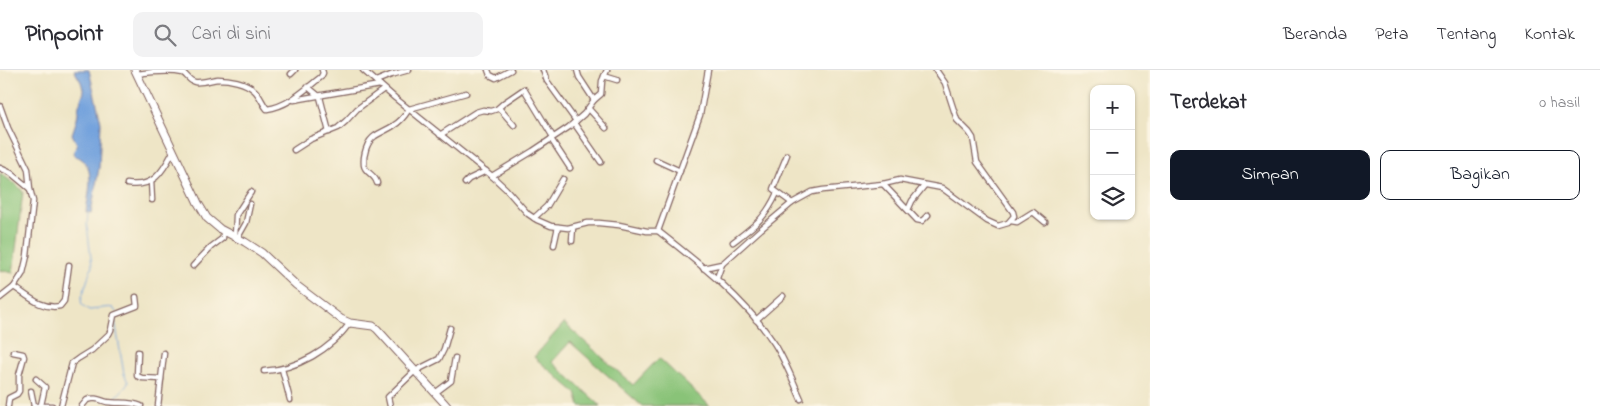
<!DOCTYPE html>
<html lang="id">
<head>
<meta charset="utf-8">
<style>
  body { margin:0; font-family:"Indie Flower",sans-serif; background:#f2f2f3; color:#2b2b33 }
  .controls { position:absolute; right:15px; top:15px; display:grid; overflow:hidden; border-radius:10px; box-shadow:0 1px 4px #0004 }
  .controls button { width:45px; height:45px; display:grid; place-items:center; padding:0; border:0; border-bottom:1px solid #e1e1e2; background:#fff; color:#2b2b33; font:25px sans-serif }
  .list { margin:0; padding:0; list-style:none }
  h2 { display:flex; justify-content:space-between; align-items:center; height:65px; margin:0; padding:0 20px; font-size:21px }
  h2 small { font-size:16px; font-weight:400; color:#7c7c81 }
  .actions { display:flex; gap:10px; padding:15px 20px }
  .actions a { flex:1; padding:11px 0; border:1px solid #111827; border-radius:10px; text-align:center; font-size:18px; color:#111827 }
  .actions .main { background:#111827; color:#fff }
  .icon { flex:none; width:28px; height:28px; fill:none; stroke:currentColor; stroke-width:2; stroke-linecap:round; stroke-linejoin:round }
  .map { position:relative; flex:none; width:1150px; height:336px; overflow:hidden }
  header { display:flex; align-items:center; gap:30px; box-sizing:border-box; height:70px; padding:0 25px; background:#fff; border-bottom:1px solid #e1e1e2 }
  header strong { font-size:24px }
  nav { display:flex; gap:28px; margin-inline-start:auto; font-size:18px }
  .search { width:350px; height:45px; background:#f2f2f3; display:flex; align-items:center; gap:12px; box-sizing:border-box; padding:0 18px; border-radius:10px; color:#7c7c81; font-size:19px }
  main { display:flex }
  aside { flex:1; background:#fff }
  .map>svg:first-child { display:block }
</style>
</head>
<body>
<header>
<strong>Pinpoint</strong>
<div class="search"><svg class="icon" aria-label="search" viewBox="0 0 24 24"><circle cx="10" cy="10" r="6"/><path d="M15 15l6 6"/></svg>Cari di sini</div>
<nav><a>Beranda</a><a>Peta</a><a>Tentang</a><a>Kontak</a></nav>
</header>
<main>
<div class="map">
<svg width="1150" height="336" viewBox="0 0 1150 336">
  <rect width="100%" height="100%" fill="#fcf5e5"/>
  <filter id="ink" filterUnits="userSpaceOnUse"><feTurbulence type="fractalNoise" baseFrequency=".02" numOctaves="2"/><feDisplacementMap in="SourceGraphic" scale="10" xChannelSelector="R" yChannelSelector="G"/><feConvolveMatrix kernelMatrix="1 2 1 2 8 2 1 2 1" color-interpolation-filters="sRGB"/></filter>
  <filter id="wash" filterUnits="userSpaceOnUse"><feTurbulence type="fractalNoise" baseFrequency=".0096" numOctaves="4" result="noise"/><feDisplacementMap in="SourceGraphic" scale="20" xChannelSelector="R" yChannelSelector="G"/><feGaussianBlur stdDeviation="1.12" result="paint"/><feColorMatrix in="noise" values="0 0 0 0 0 0 0 0 0 0 0 0 0 0 0 0 0 1.4 0 .05"/><feComposite in="paint" operator="in"/></filter>
  <g filter="url(#wash)">
    <rect width="100%" height="100%" fill="#eee5c6"/>
    <g fill="#89c378" stroke="#6a7152">
      <path d="M 0,103 L 19,117 L 23,122 L 13,203 L 2,200 L 0,201 Z"/>
      <path d="M 564,253 L 633,315 L 659,288 L 710,336 L 642,336 L 570,272 L 552,292 L 601,336 L 580,336 L 576,323 L 534,287 Z"/>
    </g>
    <path fill="#74a3dd" stroke="#5f6184" d="M 74,0 L 89,0 L 101,52 L 99,98 L 91,143 L 86,142 C 88,124 98,92 75,86 L 73,83 L 77,74 L 72,64 L 77,49 L 79,35 L 84,22 L 81,12 Z"/>
    <g fill="none" stroke-linecap="round" stroke-linejoin="round">
      <g stroke="#74a3dd" stroke-width="1">
        <path d="M 88,143 L 87,155 L 92,196 L 81,230 L 82,235 L 89,240 C 96,240 107,236 113,238 L 116,242"/>
        <path d="M 115,330 C 117,322 126,320 128,312 L 124,304 L 115,251"/>
      </g>
    </g>
  </g>
  <g filter="url(#ink)">
    <g fill="none" stroke-linecap="round" stroke-linejoin="round">
      <g stroke="#836461" stroke-width="7">
        <g id="street">
          <path d="M 363,0 L 395,28 L 492,106 L 506,119 L 528,144 L 537,150 L 551,156 L 568,158 L 588,153 L 599,153 L 619,155 L 647,161 L 658,161 L 700,45 L 708,0"/>
          <path d="M 488,0 L 490,5 L 496,8 L 511,0"/>
          <path d="M 543,0 L 547,11 L 576,51"/>
          <path d="M 577,0 L 579,7 L 594,30"/>
          <path d="M 137,4 C 151,2 169,0 183,3 C 187,5 189,11 195,12 C 202,13 210,10 218,9 C 229,9 246,12 254,20 C 260,25 262,33 267,39 C 289,36 304,20 321,7 L 323,3 L 322,0"/>
          <path d="M 291,4 L 295,0"/>
          <path d="M 604,6 L 617,10"/>
          <path d="M 376,11 L 391,5 L 409,0"/>
          <path d="M 308,17 L 320,27 L 329,62"/>
          <path d="M 294,30 L 380,15"/>
          <path d="M 0,36 L 8,58 L 28,99 L 30,119 L 33,131 L 27,186 L 23,203 L 14,217 L 0,228"/>
          <path d="M 499,38 L 514,55"/>
          <path d="M 589,39 L 606,58"/>
          <path d="M 574,53 L 601,92"/>
          <path d="M 440,65 L 476,42 L 483,40 L 491,41 L 497,39 L 505,32 L 524,19 L 553,67"/>
          <path d="M 551,69 L 570,98"/>
          <path d="M 294,80 L 311,69 L 338,58 L 346,51 L 357,39 L 384,19"/>
          <path d="M 787,85 L 773,119 L 792,133"/>
          <path d="M 656,90 L 680,101"/>
          <path d="M 0,98 L 11,103 L 29,118"/>
          <path d="M 492,106 L 533,81 L 569,57 L 584,44 L 594,30 L 601,24 L 602,11 L 607,0"/>
          <path d="M 151,111 L 152,130"/>
          <path d="M 377,113 C 375,104 365,103 364,95 C 363,85 367,71 375,66 C 381,62 387,60 393,56 C 400,52 405,46 409,39 L 466,23"/>
          <path d="M 465,113 L 469,109 L 486,101"/>
          <path d="M 127,114 C 153,118 162,103 173,82"/>
          <path d="M 883,114 L 917,150 L 922,151 L 928,145"/>
          <path d="M 908,140 L 912,131 L 924,116"/>
          <path d="M 534,148 L 547,136 L 563,109"/>
          <path d="M 1011,151 L 1017,152 L 1033,142 L 1045,152"/>
          <path d="M 658,161 C 700,194 744,228 774,273 C 785,290 793,311 801,329"/>
          <path d="M 235,168 L 236,145 L 251,122"/>
          <path d="M 237,169 L 246,153 L 250,134"/>
          <path d="M 572,171 L 573,157"/>
          <path d="M 733,172 C 755,155 765,149 777,123"/>
          <path d="M 554,175 L 558,157"/>
          <path d="M 193,196 L 211,177 L 223,168 L 223,161"/>
          <path d="M 703,198 L 722,194"/>
          <path d="M 717,208 L 722,194 L 761,159 L 792,133 L 812,122 L 823,120 L 883,114 L 900,110 L 942,118 L 987,151 L 998,156 L 1008,153 L 1014,146 L 1013,142 L 977,92 L 973,68 L 969,62 L 957,50 L 945,13 L 936,0"/>
          <path d="M 14,217 C 28,226 42,240 60,236 L 64,231 L 69,195"/>
          <path d="M 756,250 L 783,226"/>
          <path d="M 138,282 L 137,306 L 142,308 L 161,309"/>
          <path d="M 282,299 L 290,330"/>
          <path d="M 264,301 C 298,299 330,280 350,253"/>
          <path d="M 36,309 L 45,317 L 41,335"/>
          <path d="M 31,321 L 34,336"/>
          <path d="M 435,323 L 451,311 L 455,288"/>
          <path d="M 8,336 L 9,328 L 17,324 L 19,321 L 19,305 L 24,287 L 23,284 L 13,282"/>
          <path d="M 34,336 L 52,336"/>
          <path d="M 61,336 L 72,293 L 79,288 L 92,280 L 109,264 L 111,260 L 114,245 L 137,236 L 136,227"/>
          <path d="M 82,336 L 87,330 C 95,327 100,330 107,332 C 119,334 129,331 141,336"/>
          <path d="M 158,336 L 164,283"/>
          <path d="M 390,336 L 388,327 L 415,301 L 439,289 L 444,279 L 450,258"/>
        </g>
      </g>
      <g stroke="#836461" stroke-width="9">
        <path id="secondary" d="M 135,0 L 198,133 L 207,148 L 220,159 L 245,172 L 262,183 L 296,215 L 341,249 L 350,253 L 373,256 L 377,259 L 447,336"/>
      </g>
      <use href="#street" stroke="#fff" stroke-width="4.5"/>
      <use href="#secondary" stroke="#fff" stroke-width="7"/>
    </g>
  </g>
</svg>
<div class="controls">
<button>+</button>
<button>−</button>
<button><svg class="icon" aria-label="layers" viewBox="0 0 24 24"><path d="M12 4l9 5-9 5-9-5zM3 14l9 5 9-5"/></svg></button>
</div>
</div>
<aside>
<h2>Terdekat<small>0 hasil</small></h2>
<ul class="list">
</ul>
<div class="actions"><a class="main">Simpan</a><a>Bagikan</a></div>
</aside>
</main>
</body>
</html>
